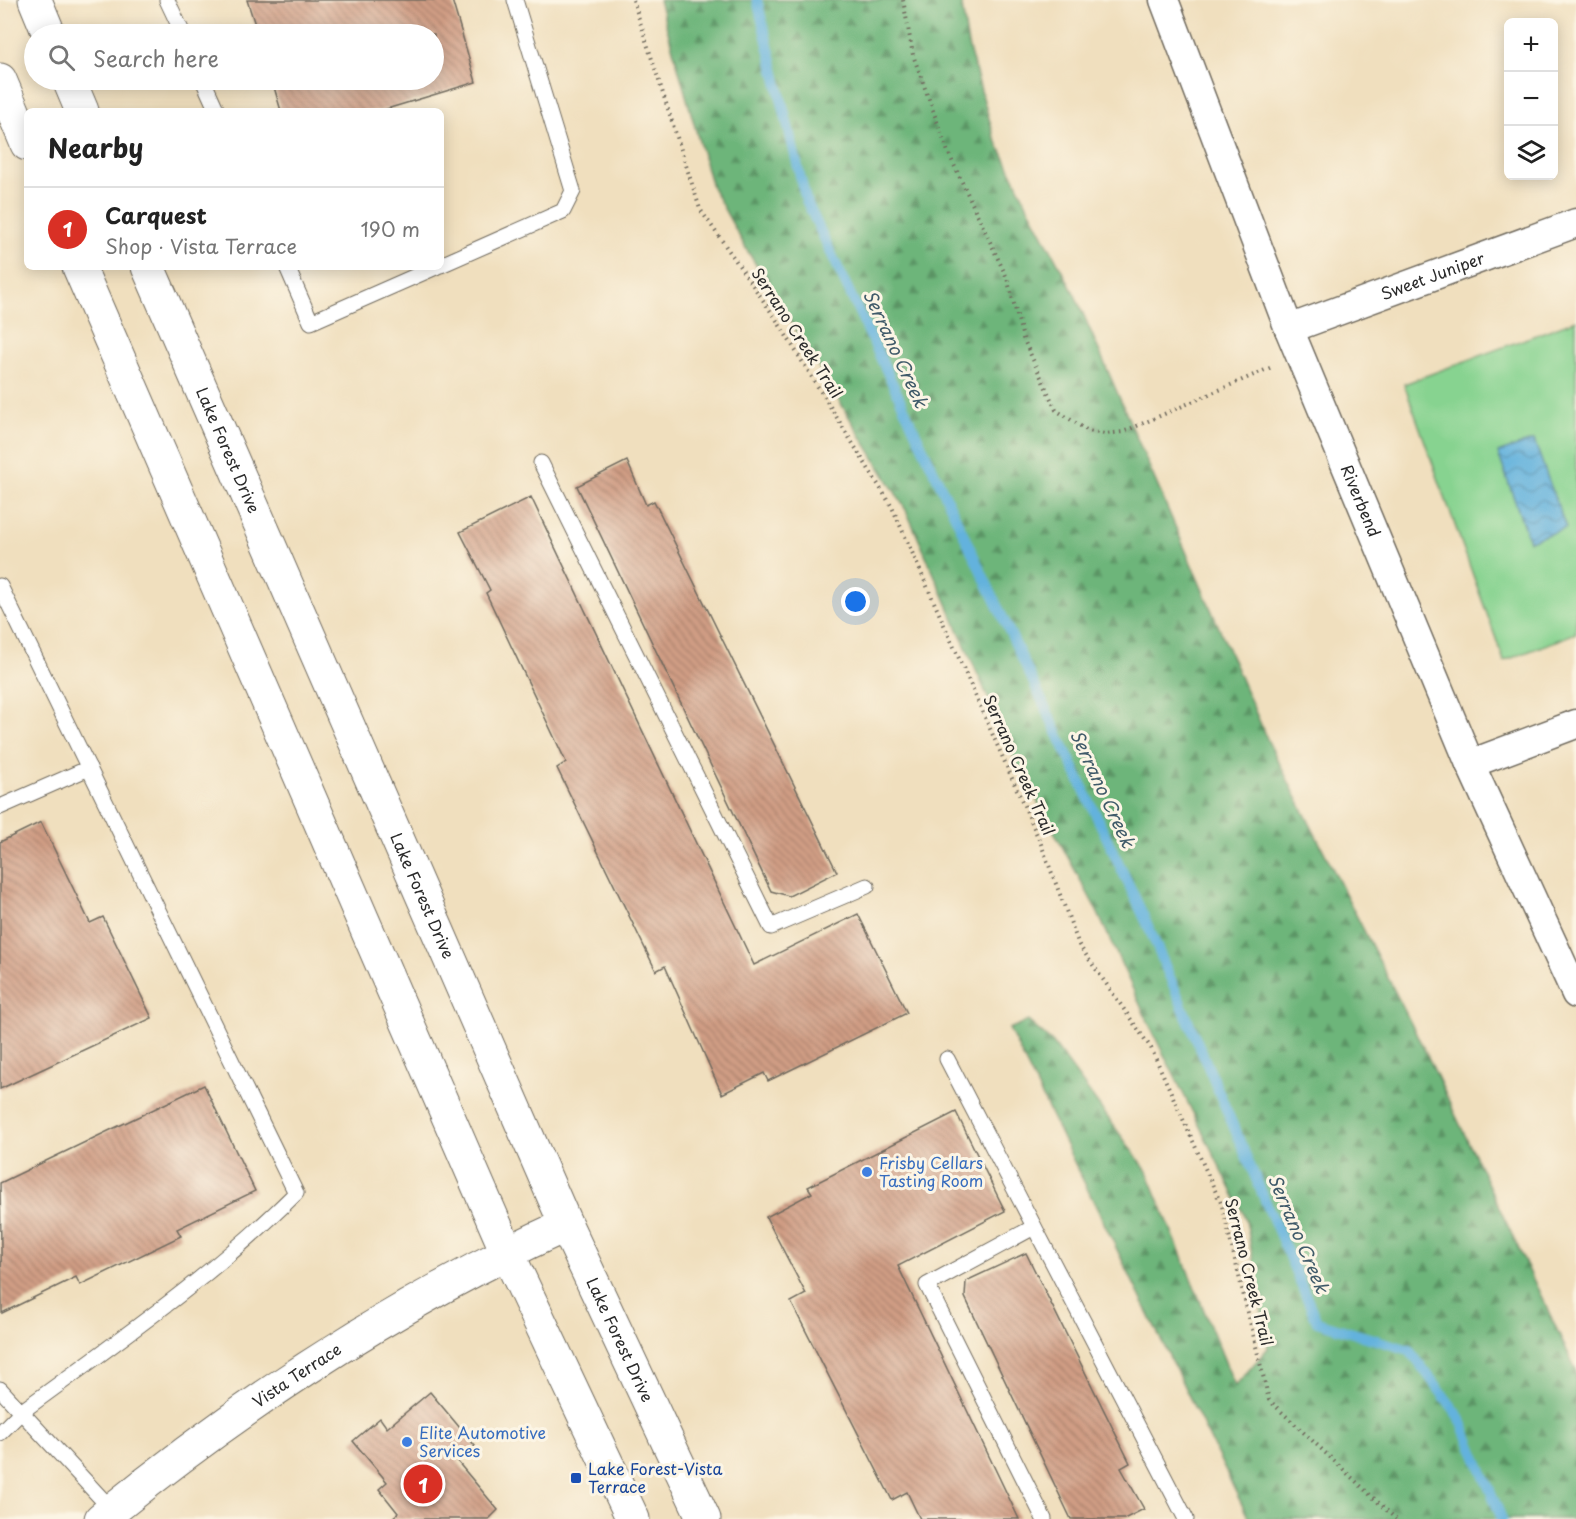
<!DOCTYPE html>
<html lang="en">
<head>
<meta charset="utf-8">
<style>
  body { margin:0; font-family:"Playpen Sans",sans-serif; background:#f2f2f2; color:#222 }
  .controls { position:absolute; right:18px; top:18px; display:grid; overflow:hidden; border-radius:9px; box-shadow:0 3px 15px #0003 }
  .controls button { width:54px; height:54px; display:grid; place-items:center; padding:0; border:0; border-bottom:2px solid #e0e0e0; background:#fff; color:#222; font:30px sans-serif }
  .you { position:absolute; left:856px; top:602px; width:21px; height:21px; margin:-15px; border:4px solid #fff; border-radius:50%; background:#1a73e8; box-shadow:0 0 0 9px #1a73e833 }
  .badge { display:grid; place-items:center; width:39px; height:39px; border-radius:50%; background:#d93025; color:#fff; font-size:20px; font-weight:700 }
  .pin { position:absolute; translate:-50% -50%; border:3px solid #fff; box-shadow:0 2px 6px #0006 }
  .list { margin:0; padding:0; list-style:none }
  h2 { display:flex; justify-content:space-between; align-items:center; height:78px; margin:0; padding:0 24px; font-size:26px }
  h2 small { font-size:20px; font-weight:400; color:#767676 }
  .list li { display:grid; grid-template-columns:39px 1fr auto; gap:18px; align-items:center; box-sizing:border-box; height:84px; padding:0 24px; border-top:2px solid #e0e0e0 }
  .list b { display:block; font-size:22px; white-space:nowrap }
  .list p { margin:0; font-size:20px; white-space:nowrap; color:#767676 }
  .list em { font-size:20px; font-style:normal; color:#767676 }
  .icon { flex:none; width:33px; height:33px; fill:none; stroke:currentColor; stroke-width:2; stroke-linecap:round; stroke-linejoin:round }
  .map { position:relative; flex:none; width:1576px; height:1519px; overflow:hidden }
  .search { position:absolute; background:#fff; box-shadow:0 3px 15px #0003; left:24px; top:24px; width:420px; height:66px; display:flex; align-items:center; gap:15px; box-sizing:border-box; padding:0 21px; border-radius:33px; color:#767676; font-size:22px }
  .panel { position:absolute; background:#fff; box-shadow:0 3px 15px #0003; left:24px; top:108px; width:420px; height:162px; border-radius:9px }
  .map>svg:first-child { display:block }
</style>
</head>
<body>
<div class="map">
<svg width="1576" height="1519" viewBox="0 0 1576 1519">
  <defs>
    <pattern id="forest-firs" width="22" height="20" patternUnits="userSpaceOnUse" patternTransform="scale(1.5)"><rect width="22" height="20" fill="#6db57a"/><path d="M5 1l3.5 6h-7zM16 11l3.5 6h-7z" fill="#5a9364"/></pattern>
    <pattern id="water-waves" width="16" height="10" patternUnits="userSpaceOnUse" patternTransform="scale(1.5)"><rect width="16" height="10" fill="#63b2dd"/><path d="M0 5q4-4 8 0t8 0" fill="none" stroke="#5291b3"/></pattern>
    <pattern id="building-back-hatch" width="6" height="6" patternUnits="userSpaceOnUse" patternTransform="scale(1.5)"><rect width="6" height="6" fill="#d09d84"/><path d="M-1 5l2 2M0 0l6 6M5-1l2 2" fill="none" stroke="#a9806c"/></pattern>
  </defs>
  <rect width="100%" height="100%" fill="#fcf5e5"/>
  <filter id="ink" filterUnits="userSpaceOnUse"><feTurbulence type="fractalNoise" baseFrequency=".0167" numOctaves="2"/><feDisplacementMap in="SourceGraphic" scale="12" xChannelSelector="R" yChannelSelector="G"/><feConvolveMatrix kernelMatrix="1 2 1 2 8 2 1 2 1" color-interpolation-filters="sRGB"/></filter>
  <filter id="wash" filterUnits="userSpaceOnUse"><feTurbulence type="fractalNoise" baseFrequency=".008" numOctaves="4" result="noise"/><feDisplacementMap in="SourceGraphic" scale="24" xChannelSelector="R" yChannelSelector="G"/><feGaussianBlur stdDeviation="1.35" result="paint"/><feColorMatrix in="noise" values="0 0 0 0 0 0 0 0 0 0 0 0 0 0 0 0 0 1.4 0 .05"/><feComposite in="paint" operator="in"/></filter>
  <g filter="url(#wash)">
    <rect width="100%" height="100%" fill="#f0dfbe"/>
    <path fill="url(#forest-firs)" stroke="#4c7052" stroke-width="1.5" d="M 659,0 L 961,0 L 968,45 L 994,136 L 1028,207 L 1075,295 L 1268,741 L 1428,1057 L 1576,1370 L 1576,1519 L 1249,1519 L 1009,1029 L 1028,1021 L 1053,1043 L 1147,1171 L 1235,1386 L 1268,1348 L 1246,1219 L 1155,1037 L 1095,907 L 1015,760 L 906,510 L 747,250 L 712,187 Z"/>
    <path fill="#87d390" stroke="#597f5e" stroke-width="1.5" d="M 1576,320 L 1576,633 L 1504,661 L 1404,384 Z"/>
    <path fill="url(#water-waves)" stroke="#476e84" stroke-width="1.5" d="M 1534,440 L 1566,528 L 1529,541 L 1498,453 Z"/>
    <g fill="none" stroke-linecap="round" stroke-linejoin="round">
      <path stroke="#63b2dd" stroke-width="10" d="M 757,0 L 806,200 L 1145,919 L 1317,1322 L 1409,1350 L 1459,1416 L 1502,1519"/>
    </g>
    <g id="blocks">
      <g fill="url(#building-back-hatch)">
        <path d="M 247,0 L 452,0 L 476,82 L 380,111 L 281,111 L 272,80 L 434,80 L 434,34 L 258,34 Z"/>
        <path d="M 627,461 L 646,505 L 654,501 L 837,872 L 789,896 L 771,891 L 577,486 Z"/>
        <path d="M 531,497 L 754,965 L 858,914 L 907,1013 L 768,1081 L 764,1073 L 722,1094 L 665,966 L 656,971 L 557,768 L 566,762 L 486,593 L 490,590 L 460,532 Z"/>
        <path d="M 41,822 L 90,923 L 103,917 L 152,1018 L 0,1089 L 0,842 Z"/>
        <path d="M 204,1085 L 255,1191 L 177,1229 L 181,1236 L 80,1285 L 76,1277 L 2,1313 L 0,1183 Z"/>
        <path d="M 956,1112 L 1005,1211 L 898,1266 L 1019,1519 L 920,1519 L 907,1492 L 892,1500 L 791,1302 L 806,1294 L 766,1217 L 812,1193 L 808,1187 Z"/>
        <path d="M 1026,1253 L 1130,1463 L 1121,1468 L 1144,1509 L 1124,1519 L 1071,1519 L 965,1297 L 966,1281 Z"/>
        <path d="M 430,1392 L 475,1446 L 457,1461 L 498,1510 L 489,1519 L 391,1519 L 398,1513 L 379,1489 L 387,1482 L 353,1441 L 380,1418 L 387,1428 Z"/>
      </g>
    </g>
  </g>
  <g filter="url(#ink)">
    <use href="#blocks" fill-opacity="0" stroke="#706a5e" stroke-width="1.5"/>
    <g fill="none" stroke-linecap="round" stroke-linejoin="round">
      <g stroke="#706a5e" stroke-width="17">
        <g id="service">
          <path d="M 167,0 L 183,34"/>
          <path d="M 203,80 L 217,111"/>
          <path d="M 441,265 L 563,211 L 573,191 L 515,0"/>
          <path d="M 287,267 L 311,322 L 436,267"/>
          <path d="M 541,463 L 771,927 L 867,886"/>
          <path d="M 0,586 L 296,1193 C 213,1276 116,1342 21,1412 L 0,1433"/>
          <path d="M 0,807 L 89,768"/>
          <path d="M 947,1059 L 1186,1519"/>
          <path d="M 1034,1227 L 927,1285 L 1044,1519"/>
          <path d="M 0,1389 L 112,1510"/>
        </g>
      </g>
      <g stroke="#706a5e" stroke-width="31">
        <g id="minor">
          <path id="s1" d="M 1164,0 L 1289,329 L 1470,764 L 1576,994"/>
          <path id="s2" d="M 1289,329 L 1576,223"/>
          <path d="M 1470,764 L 1576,724"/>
        </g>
      </g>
      <g stroke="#706a5e" stroke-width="35">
        <g id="tertiary">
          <path id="s3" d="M 101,1519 C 244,1403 399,1301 566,1225"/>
        </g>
      </g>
      <g stroke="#706a5e" stroke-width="35">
        <g id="primary">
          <path d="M 35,0 L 49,34"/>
          <path d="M 0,80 L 27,144"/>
          <path d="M 69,80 L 82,111"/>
          <path d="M 79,267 L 507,1252 L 633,1519"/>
          <path id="s4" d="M 148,267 L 566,1225 L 704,1519"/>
        </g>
      </g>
      <g stroke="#706a5e" stroke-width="4" stroke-dasharray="1.5 4.5" stroke-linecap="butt">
        <path d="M 633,0 L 700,209 L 776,319 L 892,507 L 1041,844 L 1079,945 L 1151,1048 L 1222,1206 L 1269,1400 L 1396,1519"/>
        <path d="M 903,0 L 913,55 L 948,152 L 1007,278 L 1023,338 L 1056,410 L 1088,431 L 1105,434 L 1123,432 L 1272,367"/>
      </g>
      <use href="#service" stroke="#fff" stroke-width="15"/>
      <use href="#minor" stroke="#fff" stroke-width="28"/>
      <use href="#tertiary" stroke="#fff" stroke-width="33"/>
      <use href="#primary" stroke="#fff" stroke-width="33"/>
    </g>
  </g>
  <g fill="#3f7fe0" stroke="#fcf5e5" stroke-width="2">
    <circle cx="867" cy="1172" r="6"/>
    <circle cx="407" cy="1442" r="6"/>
  </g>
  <rect fill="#1a4fb4" stroke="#fcf5e5" stroke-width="2" x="570" y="1472" width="12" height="12" rx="3"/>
  <g text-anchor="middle" stroke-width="6" stroke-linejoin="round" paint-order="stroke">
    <g font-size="16" fill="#2b2b2b" stroke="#fcf5e5">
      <text dy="6" stroke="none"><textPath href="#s2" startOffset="153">Sweet Juniper</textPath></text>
      <text transform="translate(797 333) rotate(57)" y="6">Serrano Creek Trail</text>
      <text dy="6" stroke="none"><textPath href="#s4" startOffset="200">Lake Forest Drive</textPath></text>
      <text dy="6" stroke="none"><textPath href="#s1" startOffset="538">Riverbend</textPath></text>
      <text transform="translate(1019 765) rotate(66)" y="6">Serrano Creek Trail</text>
      <text dy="6" stroke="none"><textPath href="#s4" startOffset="686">Lake Forest Drive</textPath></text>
      <text transform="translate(1249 1272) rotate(76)" y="6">Serrano Creek Trail</text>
      <text dy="6" stroke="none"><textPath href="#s4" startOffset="1172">Lake Forest Drive</textPath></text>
      <text dy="6" stroke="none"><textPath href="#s3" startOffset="243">Vista Terrace</textPath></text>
    </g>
    <g font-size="16" fill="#366cbe" stroke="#fcf5e5" text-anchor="start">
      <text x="879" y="1169">Frisby Cellars<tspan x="879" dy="18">Tasting Room</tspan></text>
      <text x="419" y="1439">Elite Automotive<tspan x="419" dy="18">Services</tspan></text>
    </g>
    <g font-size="16" fill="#164399" stroke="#fcf5e5" text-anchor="start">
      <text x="588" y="1475">Lake Forest-Vista<tspan x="588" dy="18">Terrace</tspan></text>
    </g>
    <g font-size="18" font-style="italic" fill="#3f5a69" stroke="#fcf5e5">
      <text transform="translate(895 349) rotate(65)" y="6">Serrano Creek</text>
      <text transform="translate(1102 789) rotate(65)" y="6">Serrano Creek</text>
      <text transform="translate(1298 1234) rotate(67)" y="6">Serrano Creek</text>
    </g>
  </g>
</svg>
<div class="controls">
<button>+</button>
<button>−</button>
<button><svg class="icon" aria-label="layers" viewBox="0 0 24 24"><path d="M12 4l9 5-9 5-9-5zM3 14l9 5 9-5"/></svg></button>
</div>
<div class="you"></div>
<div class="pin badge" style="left:423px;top:1484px">1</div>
<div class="search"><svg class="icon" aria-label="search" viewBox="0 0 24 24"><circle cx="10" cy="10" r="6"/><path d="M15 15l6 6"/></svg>Search here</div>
<section class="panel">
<h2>Nearby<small></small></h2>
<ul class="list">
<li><span class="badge">1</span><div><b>Carquest</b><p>Shop · Vista Terrace</p></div><em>190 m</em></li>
</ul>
</section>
</div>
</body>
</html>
